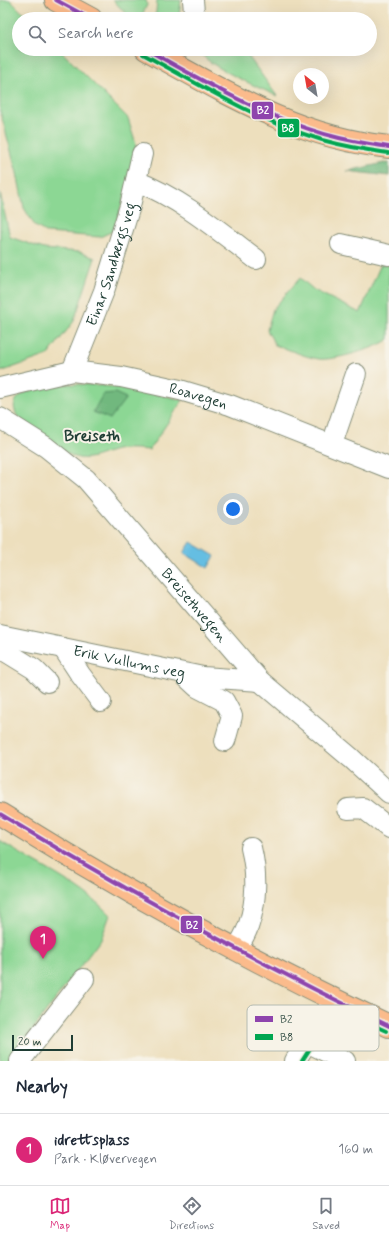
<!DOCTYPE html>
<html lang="en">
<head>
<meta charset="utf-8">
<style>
  body { margin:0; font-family:Mynerve,sans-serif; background:#f6f6f7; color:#1f2937 }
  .compass { position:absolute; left:293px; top:68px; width:36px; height:36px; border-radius:50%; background:#fff; box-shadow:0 4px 16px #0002; rotate:329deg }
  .scale { position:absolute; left:12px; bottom:10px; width:61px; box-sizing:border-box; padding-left:4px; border:2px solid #1f3d34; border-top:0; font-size:11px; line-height:14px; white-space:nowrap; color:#1f3d34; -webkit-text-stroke:3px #f7f3e8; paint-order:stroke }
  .you { position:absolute; left:233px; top:509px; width:14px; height:14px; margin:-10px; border:3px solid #fff; border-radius:50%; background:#1a73e8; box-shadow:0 0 0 6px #1a73e833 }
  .badge { display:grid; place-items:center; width:26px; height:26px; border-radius:50%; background:#db2777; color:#fff; font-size:13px; font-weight:700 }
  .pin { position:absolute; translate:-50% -33px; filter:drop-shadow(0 1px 2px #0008) }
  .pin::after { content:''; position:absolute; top:21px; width:14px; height:12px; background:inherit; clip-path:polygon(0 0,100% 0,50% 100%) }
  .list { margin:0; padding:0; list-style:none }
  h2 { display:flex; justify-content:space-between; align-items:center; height:52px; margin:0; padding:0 16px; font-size:17px }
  h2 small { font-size:13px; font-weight:400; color:#747a83 }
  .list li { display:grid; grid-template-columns:26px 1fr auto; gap:12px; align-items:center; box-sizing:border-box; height:72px; padding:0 16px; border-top:1px solid #e0e1e3 }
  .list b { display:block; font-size:15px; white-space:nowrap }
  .list p { margin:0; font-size:13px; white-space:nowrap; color:#747a83 }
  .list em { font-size:13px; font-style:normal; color:#747a83 }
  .icon { flex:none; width:22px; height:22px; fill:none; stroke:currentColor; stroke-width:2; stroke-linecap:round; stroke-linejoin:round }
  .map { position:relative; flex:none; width:389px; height:1061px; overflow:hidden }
  .search { position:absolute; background:#fff; box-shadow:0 4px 16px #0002; left:12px; right:12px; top:12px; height:44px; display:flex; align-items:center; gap:10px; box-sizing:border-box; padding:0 14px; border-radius:22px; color:#747a83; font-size:15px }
  .sheet { height:124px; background:#fff }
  nav { display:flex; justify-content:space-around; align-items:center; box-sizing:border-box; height:56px; border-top:1px solid #e0e1e3; background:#fff; font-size:11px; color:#747a83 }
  nav a { display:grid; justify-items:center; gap:2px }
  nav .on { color:#db2777 }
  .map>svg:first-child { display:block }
</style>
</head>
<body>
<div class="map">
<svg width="389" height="1061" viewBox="0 0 389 1061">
  <rect width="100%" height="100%" fill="#f7f3e8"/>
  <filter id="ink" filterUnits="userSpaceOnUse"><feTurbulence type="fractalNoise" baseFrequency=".025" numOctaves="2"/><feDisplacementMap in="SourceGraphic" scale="8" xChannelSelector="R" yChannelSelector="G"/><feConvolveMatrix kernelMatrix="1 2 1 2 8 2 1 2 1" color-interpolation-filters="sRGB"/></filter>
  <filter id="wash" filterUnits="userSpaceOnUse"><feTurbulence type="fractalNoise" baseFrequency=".012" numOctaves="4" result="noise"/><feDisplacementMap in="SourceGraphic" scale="16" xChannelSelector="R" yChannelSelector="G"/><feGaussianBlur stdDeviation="0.9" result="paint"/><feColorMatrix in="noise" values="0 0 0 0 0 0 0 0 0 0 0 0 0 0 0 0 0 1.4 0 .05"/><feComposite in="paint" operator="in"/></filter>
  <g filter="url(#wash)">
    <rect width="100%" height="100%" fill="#eddfbd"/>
    <g fill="#8cd794" stroke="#568a64">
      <path d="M 0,0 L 10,0 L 29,19 L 19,19 L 19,49 L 59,49 L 128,118 L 136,144 L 132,174 L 113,231 L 100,237 L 47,233 L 35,226 L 24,208 L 17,173 L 0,111 Z"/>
      <path d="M 113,0 L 146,0 L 147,5 L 140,19 C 129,19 120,7 113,0 Z"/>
      <path d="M 157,0 L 181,0 L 179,16 L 177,19 L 153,19 L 156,12 Z"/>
      <path d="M 198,49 L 243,49 L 277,96 C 261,88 203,65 198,49 Z"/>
      <path d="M 0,193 L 10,237 L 44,249 L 80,252 L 95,258 L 74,321 L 48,355 L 0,372 Z"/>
      <path d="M 381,264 L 389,265 L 389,339 C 378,348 333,361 319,359 C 304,357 289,349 275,345 L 267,330 L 273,309 L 300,278 L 314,290 L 360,313 Z"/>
      <path d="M 67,384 C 107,384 144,391 183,400 L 149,450 C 139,449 126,448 116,450 C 103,453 88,462 75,457 C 64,453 52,442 42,435 C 35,430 23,424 18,417 C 0,389 52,386 67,384 Z"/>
      <path d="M 0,841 C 36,865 80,883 110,915 L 101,939 L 9,1061 L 0,1061 Z"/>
    </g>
    <g fill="#71b87e" stroke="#487a59">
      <path d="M 384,163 L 389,163 L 389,176 L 347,171 Z"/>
      <path d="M 115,393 L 126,398 L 110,419 L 93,412 L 103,394 Z"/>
    </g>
    <path fill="#65bee2" stroke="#427e8b" d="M 191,542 L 215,556 L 208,568 L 184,553 Z"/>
  </g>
  <g filter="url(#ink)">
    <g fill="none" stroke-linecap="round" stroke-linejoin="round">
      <g stroke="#868e78" stroke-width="22">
        <g id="minor">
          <path d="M 190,19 L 194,12 L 193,0"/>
          <path d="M 136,181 C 180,198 218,230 256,259"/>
          <path d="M 341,244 L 389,255"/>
          <path id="s1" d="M 72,371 L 104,291 L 130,206 L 142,154"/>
          <path id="s2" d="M 0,388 L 72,371 L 121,377 L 180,390 L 230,405 L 389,468"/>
          <path id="s3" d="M 0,418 L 46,447 L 86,479 L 260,681 L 351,758 L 389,793"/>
          <path d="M 332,444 L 356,374"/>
          <path id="s4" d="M 0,635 L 203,677 L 260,681"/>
          <path d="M 0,648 L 34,669 L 47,682"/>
          <path d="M 63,648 L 80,674 L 101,702"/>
          <path d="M 183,674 L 197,687 L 224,701 L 232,716 L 225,741"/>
          <path d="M 348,809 L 363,808 L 389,828"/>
          <path d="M 237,949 C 241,941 247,932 249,924 C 257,900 257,872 251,848"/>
          <path d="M 309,1043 L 345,1061"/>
          <path d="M 20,1061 L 84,979"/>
          <path d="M 295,1061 L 334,1000"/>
        </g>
      </g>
      <g stroke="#868e78" stroke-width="24">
        <g id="major">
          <path d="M 56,0 L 91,19"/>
          <path d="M 146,49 C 224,92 298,138 389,147"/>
          <path d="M 0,814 C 125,892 256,963 389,1026"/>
        </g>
      </g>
      <use href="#minor" stroke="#fff" stroke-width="20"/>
      <use href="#major" stroke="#fbbb8c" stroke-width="22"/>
      <g stroke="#f7f3e8" stroke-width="7">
        <g id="bus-1">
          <path d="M 56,0 L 91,19"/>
          <path d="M 146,49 C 203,81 261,115 324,134 C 345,140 367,144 389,147"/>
          <path d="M 0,814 C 126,891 256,962 389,1026"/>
        </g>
      </g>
      <g stroke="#f7f3e8" stroke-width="7">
        <g id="bus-2">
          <path d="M 143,54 C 201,86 259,121 322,140 C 344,146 366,150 388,153"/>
          <path d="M 302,1061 L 336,1008 L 386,1031"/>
        </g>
      </g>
      <use href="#bus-1" stroke="#8e44ad" stroke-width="4"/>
      <use href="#bus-2" stroke="#00a651" stroke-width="4"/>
    </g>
  </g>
  <g text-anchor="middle" stroke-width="4" stroke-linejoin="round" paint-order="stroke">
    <g font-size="15" fill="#1f3d34" stroke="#f7f3e8">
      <text dy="5" stroke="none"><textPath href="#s1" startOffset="114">Einar Sandbergs veg</textPath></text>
      <text dy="5" stroke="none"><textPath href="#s2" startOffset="203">Roavegen</textPath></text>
      <text dy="5" stroke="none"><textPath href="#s3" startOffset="272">Breisethvegen</textPath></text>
      <text dy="5" stroke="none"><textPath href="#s4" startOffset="132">Erik Vullums veg</textPath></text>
    </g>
    <g font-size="16" font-weight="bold" fill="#1f3d34" stroke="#f7f3e8">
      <text x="92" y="441">Breiseth</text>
    </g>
  </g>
  <rect x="247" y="1005" width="132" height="46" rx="6" fill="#f7f3e8" stroke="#b6bcb2" stroke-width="1"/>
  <rect x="255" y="1016" width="18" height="6" fill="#8e44ad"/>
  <rect x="255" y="1034" width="18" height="6" fill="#00a651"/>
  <g font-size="11" fill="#1f3d34">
    <text x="280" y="1023">B2</text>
    <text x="280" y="1041">B8</text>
  </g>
  <g stroke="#f7f3e8" stroke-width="1.5">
    <rect x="251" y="101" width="23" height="19" rx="4" fill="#8e44ad"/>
    <rect x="277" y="118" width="23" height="20" rx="4" fill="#00a651"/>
    <rect x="180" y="915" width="23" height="19" rx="4" fill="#8e44ad"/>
  </g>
  <g font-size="11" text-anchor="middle" font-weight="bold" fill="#fff">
    <text x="263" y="114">B2</text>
    <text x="288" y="132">B8</text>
    <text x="192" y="929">B2</text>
  </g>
</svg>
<svg class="compass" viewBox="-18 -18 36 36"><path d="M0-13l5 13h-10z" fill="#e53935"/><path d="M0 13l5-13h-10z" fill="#747a83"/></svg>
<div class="scale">20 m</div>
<div class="you"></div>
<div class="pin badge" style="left:43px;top:959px">1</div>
<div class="search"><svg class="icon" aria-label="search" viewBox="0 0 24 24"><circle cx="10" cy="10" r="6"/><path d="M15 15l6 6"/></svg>Search here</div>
</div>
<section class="sheet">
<h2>Nearby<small></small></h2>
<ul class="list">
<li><span class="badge">1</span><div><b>idrettsplass</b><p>Park · Kløvervegen</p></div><em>160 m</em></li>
</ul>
</section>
<nav>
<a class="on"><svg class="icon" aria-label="map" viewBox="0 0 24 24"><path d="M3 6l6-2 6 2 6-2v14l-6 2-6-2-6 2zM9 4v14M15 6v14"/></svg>Map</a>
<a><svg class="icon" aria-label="directions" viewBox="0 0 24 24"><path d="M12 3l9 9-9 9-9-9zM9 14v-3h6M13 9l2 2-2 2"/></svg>Directions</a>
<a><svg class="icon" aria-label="saved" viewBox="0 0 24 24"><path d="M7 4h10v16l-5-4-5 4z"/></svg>Saved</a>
</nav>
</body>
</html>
